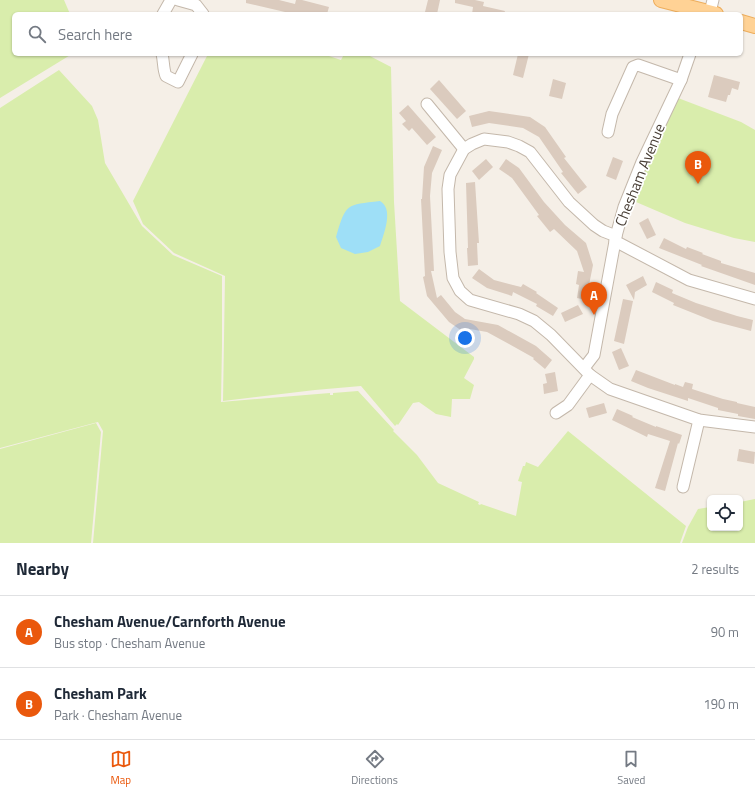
<!DOCTYPE html>
<html lang="en">
<head>
<meta charset="utf-8">
<style>
  body { margin:0; font-family:"Titillium Web",sans-serif; background:#f2f2f3; color:#1f2937 }
  .controls { position:absolute; right:12px; bottom:12px; display:grid; overflow:hidden; border-radius:6px; box-shadow:0 1px 3px #0004 }
  .controls button { width:36px; height:36px; display:grid; place-items:center; padding:0; border:0; border-bottom:1px solid #e0e1e3; background:#fff; color:#1f2937; font:20px sans-serif }
  .you { position:absolute; left:465px; top:338px; width:14px; height:14px; margin:-10px; border:3px solid #fff; border-radius:50%; background:#1a73e8; box-shadow:0 0 0 6px #1a73e833 }
  .badge { display:grid; place-items:center; width:26px; height:26px; border-radius:50%; background:#ea580c; color:#fff; font-size:13px; font-weight:700 }
  .pin { position:absolute; translate:-50% -33px; filter:drop-shadow(0 1px 2px #0008) }
  .pin::after { content:''; position:absolute; top:21px; width:14px; height:12px; background:inherit; clip-path:polygon(0 0,100% 0,50% 100%) }
  .list { margin:0; padding:0; list-style:none }
  h2 { display:flex; justify-content:space-between; align-items:center; height:52px; margin:0; padding:0 16px; font-size:17px }
  h2 small { font-size:13px; font-weight:400; color:#747a83 }
  .list li { display:grid; grid-template-columns:26px 1fr auto; gap:12px; align-items:center; box-sizing:border-box; height:72px; padding:0 16px; border-top:1px solid #e0e1e3 }
  .list b { display:block; font-size:15px; white-space:nowrap }
  .list p { margin:0; font-size:13px; white-space:nowrap; color:#747a83 }
  .list em { font-size:13px; font-style:normal; color:#747a83 }
  .icon { flex:none; width:22px; height:22px; fill:none; stroke:currentColor; stroke-width:2; stroke-linecap:round; stroke-linejoin:round }
  .map { position:relative; flex:none; width:755px; height:543px; overflow:hidden }
  .search { position:absolute; background:#fff; box-shadow:0 1px 3px #0004; left:12px; right:12px; top:12px; height:44px; display:flex; align-items:center; gap:10px; box-sizing:border-box; padding:0 14px; border-radius:6px; color:#747a83; font-size:15px }
  .sheet { height:196px; background:#fff }
  nav { display:flex; justify-content:space-around; align-items:center; box-sizing:border-box; height:56px; border-top:1px solid #e0e1e3; background:#fff; font-size:11px; color:#747a83 }
  nav a { display:grid; justify-items:center; gap:2px }
  nav .on { color:#ea580c }
  .map>svg:first-child { display:block }
</style>
</head>
<body>
<div class="map">
<svg width="755" height="543" viewBox="0 0 755 543">
  <rect width="100%" height="100%" fill="#f5efe7"/>
  <g fill="#d9edac">
    <path d="M 0,0 L 64,0 L 70,14 L 14,14 L 14,54 L 72,54 L 0,98 Z"/>
    <path d="M 208,54 L 323,54 L 341,60 L 344,54 L 366,54 L 391,67 L 394,202 L 400,301 L 474,357 L 474,359 L 464,378 L 474,385 L 470,399 L 452,399 L 451,417 L 436,414 L 419,402 L 413,403 L 398,425 L 397,424 L 395,426 L 361,386 L 315,390 L 223,401 L 225,276 L 174,253 L 143,224 L 133,201 Z"/>
    <path d="M 59,70 L 92,106 L 98,120 L 105,163 L 142,226 L 173,255 L 222,276 L 222,345 L 221,402 L 330,393 L 330,395 L 333,395 L 333,393 L 358,391 L 394,430 L 393,431 L 417,455 L 438,483 L 479,502 L 478,504 L 480,505 L 481,504 L 516,516 L 522,482 L 518,481 L 523,466 L 525,466 L 526,462 L 538,467 L 568,431 L 686,526 L 680,543 L 93,543 L 103,431 L 98,422 L 0,448 L 0,108 Z"/>
    <path d="M 678,98 L 741,122 L 755,130 L 755,242 L 734,238 L 685,223 L 636,202 L 646,166 Z"/>
    <path d="M 96,423 L 101,432 L 91,543 L 0,543 L 0,449 Z"/>
    <path d="M 755,499 L 755,543 L 682,543 L 688,527 L 698,509 L 710,507 L 710,528 L 740,528 L 740,502 Z"/>
  </g>
  <path fill="#9edff7" d="M 380,201 C 394,209 384,233 380,246 L 368,252 L 355,254 L 341,248 L 336,237 C 346,203 346,205 380,201 Z"/>
  <g fill="#dbcbbe">
    <path d="M 246,0 L 279,0 L 295,4 L 296,0 L 302,0 L 329,7 L 327,14 L 284,14 L 285,12 L 246,3 Z"/>
    <path d="M 428,0 L 440,0 L 437,14 L 425,12 Z"/>
    <path d="M 455,0 L 475,0 L 484,2 L 483,6 L 505,11 L 504,14 L 472,14 L 473,7 L 455,3 Z"/>
    <path d="M 518,54 L 529,54 L 523,78 L 513,75 Z"/>
    <path d="M 714,75 L 740,82 L 738,90 L 732,88 L 730,95 L 728,95 L 726,102 L 708,97 Z"/>
    <path d="M 553,79 L 566,83 L 562,99 L 549,96 Z"/>
    <path d="M 439,80 L 466,111 L 457,119 L 430,89 Z"/>
    <path d="M 408,105 L 436,137 L 427,145 L 412,128 L 409,131 L 402,124 L 406,121 L 399,113 Z"/>
    <path d="M 489,111 L 530,117 L 545,127 L 566,157 L 564,158 L 587,187 L 578,194 L 561,173 L 563,172 L 539,137 L 523,128 L 489,123 L 472,127 L 469,116 Z"/>
    <path d="M 433,146 L 442,150 L 432,173 L 430,196 L 434,271 L 431,271 L 437,298 L 441,295 L 455,312 L 465,319 L 498,325 L 536,346 L 552,360 L 545,369 L 533,359 L 534,358 L 509,344 L 487,332 L 464,328 L 462,331 L 449,322 L 427,296 L 423,277 L 425,276 L 421,199 L 422,199 L 424,167 Z"/>
    <path d="M 613,157 L 623,161 L 616,180 L 606,176 Z"/>
    <path d="M 486,159 L 493,167 L 479,180 L 472,171 Z"/>
    <path d="M 506,159 L 519,168 L 544,202 L 565,225 L 586,243 L 593,265 L 586,300 L 577,298 L 579,285 L 576,284 L 578,271 L 584,272 L 577,251 L 554,229 L 550,232 L 537,216 L 539,215 L 512,178 L 499,169 Z"/>
    <path d="M 475,182 L 479,243 L 477,243 L 478,265 L 468,266 L 467,248 L 468,248 L 466,183 Z"/>
    <path d="M 648,218 L 656,235 L 647,239 L 639,223 Z"/>
    <path d="M 664,238 L 686,249 L 687,247 L 703,253 L 702,254 L 721,261 L 721,263 L 755,273 L 755,285 L 701,266 L 702,265 L 659,248 Z"/>
    <path d="M 479,269 L 494,280 L 521,287 L 523,284 L 537,292 L 536,293 L 558,308 L 553,316 L 536,306 L 537,304 L 513,292 L 512,296 L 487,288 L 472,278 Z"/>
    <path d="M 643,276 L 647,285 L 635,292 L 634,300 L 626,285 Z"/>
    <path d="M 656,282 L 673,290 L 672,293 L 696,303 L 737,316 L 753,320 L 751,331 L 713,321 L 673,305 L 674,303 L 652,292 Z"/>
    <path d="M 623,299 L 633,301 L 624,344 L 614,341 Z"/>
    <path d="M 578,305 L 583,314 L 565,322 L 561,313 Z"/>
    <path d="M 621,348 L 629,366 L 619,370 L 612,352 Z"/>
    <path d="M 636,370 L 675,385 L 675,384 L 683,387 L 685,382 L 693,384 L 692,389 L 723,399 L 737,402 L 737,403 L 755,407 L 755,419 L 738,416 L 738,414 L 718,410 L 718,408 L 688,398 L 688,401 L 648,388 L 631,381 Z"/>
    <path d="M 555,372 L 558,391 L 544,394 L 543,384 L 547,383 L 545,374 Z"/>
    <path d="M 604,403 L 607,413 L 589,418 L 586,408 Z"/>
    <path d="M 617,409 L 633,416 L 632,417 L 656,427 L 656,426 L 682,435 L 679,444 L 678,443 L 665,491 L 655,488 L 670,441 L 648,434 L 647,437 L 612,420 Z"/>
    <path d="M 739,449 L 755,452 L 754,464 L 737,461 Z"/>
  </g>
  <g fill="none" stroke-linecap="round" stroke-linejoin="round">
    <g stroke="#c4b8ab" stroke-width="13">
      <g id="minor">
        <path d="M 178,0 L 196,5 L 203,14"/>
        <path d="M 710,12 L 713,0"/>
        <path d="M 163,14 L 171,0"/>
        <path d="M 162,54 C 164,62 163,69 166,76 L 178,82 L 192,54"/>
        <path d="M 427,104 L 464,149"/>
        <path d="M 608,132 L 612,114 L 633,67 L 638,65 L 681,80"/>
        <path d="M 616,236 L 603,231 L 594,225 L 569,202 L 530,152 L 519,146 L 508,142 L 484,139 L 472,144 L 464,149 L 450,175 L 448,189 L 450,252 L 453,278 L 460,291 L 470,300 L 519,314 L 534,321 L 551,335 L 590,375 L 610,389 L 699,420 L 755,427"/>
        <path d="M 615,241 L 689,280 L 755,299"/>
        <path d="M 584,368 L 594,355 L 616,236 L 624,207 L 642,162 L 681,80 L 690,54"/>
        <path d="M 556,413 L 568,405 L 590,375"/>
        <path d="M 683,487 L 699,420"/>
      </g>
    </g>
    <g stroke="#eead5b" stroke-width="16">
      <g id="major">
        <path d="M 661,0 L 716,14"/>
        <path d="M 741,22 L 755,26"/>
      </g>
    </g>
    <use href="#minor" stroke="#fff" stroke-width="11"/>
    <use href="#major" stroke="#ffd295" stroke-width="14"/>
  </g>
  <g text-anchor="middle" stroke-width="3.5" stroke-linejoin="round" paint-order="stroke">
    <g font-size="15" fill="#483e35" stroke="#fff">
      <text transform="translate(640 175) rotate(-68)" y="5">Chesham Avenue</text>
    </g>
  </g>
</svg>
<div class="controls">
<button><svg class="icon" aria-label="locate" viewBox="0 0 24 24"><circle cx="12" cy="12" r="6"/><path d="M12 2v4M12 18v4M2 12h4M18 12h4"/></svg></button>
</div>
<div class="you"></div>
<div class="pin badge" style="left:594px;top:315px">A</div>
<div class="pin badge" style="left:698px;top:184px">B</div>
<div class="search"><svg class="icon" aria-label="search" viewBox="0 0 24 24"><circle cx="10" cy="10" r="6"/><path d="M15 15l6 6"/></svg>Search here</div>
</div>
<section class="sheet">
<h2>Nearby<small>2 results</small></h2>
<ul class="list">
<li><span class="badge">A</span><div><b>Chesham Avenue/Carnforth Avenue</b><p>Bus stop · Chesham Avenue</p></div><em>90 m</em></li>
<li><span class="badge">B</span><div><b>Chesham Park</b><p>Park · Chesham Avenue</p></div><em>190 m</em></li>
</ul>
</section>
<nav>
<a class="on"><svg class="icon" aria-label="map" viewBox="0 0 24 24"><path d="M3 6l6-2 6 2 6-2v14l-6 2-6-2-6 2zM9 4v14M15 6v14"/></svg>Map</a>
<a><svg class="icon" aria-label="directions" viewBox="0 0 24 24"><path d="M12 3l9 9-9 9-9-9zM9 14v-3h6M13 9l2 2-2 2"/></svg>Directions</a>
<a><svg class="icon" aria-label="saved" viewBox="0 0 24 24"><path d="M7 4h10v16l-5-4-5 4z"/></svg>Saved</a>
</nav>
</body>
</html>
